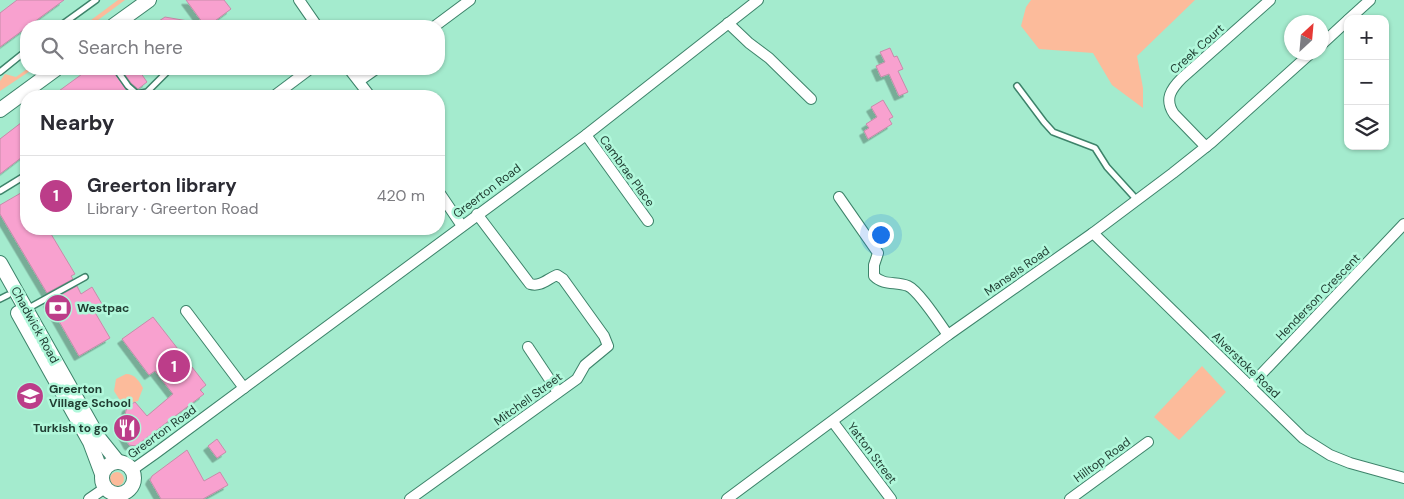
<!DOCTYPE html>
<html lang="en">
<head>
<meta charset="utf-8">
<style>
  body { margin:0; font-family:"DM Sans",sans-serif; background:#f7f7f7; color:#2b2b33 }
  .controls { position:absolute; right:15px; top:15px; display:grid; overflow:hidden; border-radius:10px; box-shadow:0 1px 4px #0004 }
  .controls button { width:45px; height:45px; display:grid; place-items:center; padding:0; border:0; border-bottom:1px solid #e1e1e2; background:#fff; color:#2b2b33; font:25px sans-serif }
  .compass { position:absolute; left:1284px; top:15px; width:45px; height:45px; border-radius:50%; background:#fff; box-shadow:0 1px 4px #0004; rotate:26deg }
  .you { position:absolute; left:880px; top:234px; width:18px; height:18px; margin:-12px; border:4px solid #fff; border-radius:50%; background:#1a73e8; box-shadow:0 0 0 8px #1a73e833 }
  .badge { display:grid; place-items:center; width:32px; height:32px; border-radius:50%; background:#bc3d89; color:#fff; font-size:16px; font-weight:700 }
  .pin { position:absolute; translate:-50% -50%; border:2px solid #fff; box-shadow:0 1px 5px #0006 }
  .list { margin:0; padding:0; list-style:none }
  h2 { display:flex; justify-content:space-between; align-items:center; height:65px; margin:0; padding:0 20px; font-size:21px }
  h2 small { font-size:16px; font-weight:400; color:#7c7c81 }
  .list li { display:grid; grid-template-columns:32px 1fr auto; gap:15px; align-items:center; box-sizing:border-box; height:80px; padding:0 20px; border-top:1px solid #e1e1e2 }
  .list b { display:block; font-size:19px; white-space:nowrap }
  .list p { margin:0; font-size:16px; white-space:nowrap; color:#7c7c81 }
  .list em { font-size:16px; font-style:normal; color:#7c7c81 }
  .icon { flex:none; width:28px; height:28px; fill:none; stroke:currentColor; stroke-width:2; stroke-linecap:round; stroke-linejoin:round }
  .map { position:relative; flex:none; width:1404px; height:499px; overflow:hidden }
  .search { position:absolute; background:#fff; box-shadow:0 1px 4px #0004; left:20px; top:20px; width:425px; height:55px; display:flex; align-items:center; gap:12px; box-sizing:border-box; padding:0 18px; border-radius:20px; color:#7c7c81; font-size:19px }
  .panel { position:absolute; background:#fff; box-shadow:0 1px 4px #0004; left:20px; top:90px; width:425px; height:145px; border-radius:20px }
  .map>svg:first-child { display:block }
</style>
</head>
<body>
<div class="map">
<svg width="1404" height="499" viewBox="0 0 1404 499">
  <defs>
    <filter id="shadow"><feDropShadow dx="-4.5" dy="4.5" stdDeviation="0" flood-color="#0004"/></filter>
  </defs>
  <rect width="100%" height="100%" fill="#a4ebce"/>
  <g fill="#fcbb9b">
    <path d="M 118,0 L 125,0 L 90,26 L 83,26 Z"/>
    <path d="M 1031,0 L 1195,0 L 1137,56 L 1143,88 L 1143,108 L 1112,85 L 1093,53 L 1039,49 L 1021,26 L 1026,7 Z"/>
    <path d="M 27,69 L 33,69 L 0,91 L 0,81 L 5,74 L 16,77 Z"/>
    <path d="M 1202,366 L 1226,392 L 1179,440 L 1154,417 Z"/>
    <path d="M 126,374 C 135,374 139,381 143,388 L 138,401 L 125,404 L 121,402 L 114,391 L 116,379 Z"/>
    <circle cx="117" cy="479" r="7"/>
  </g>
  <g fill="#f8a1cf" stroke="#c78caa" filter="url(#shadow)">
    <path d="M 17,0 L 64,0 L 0,47 L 0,13 Z"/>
    <path d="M 186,0 L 224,0 L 231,9 L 208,26 L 205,26 Z"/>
    <path d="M 165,17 L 188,21 L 188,26 L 163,26 L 159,21 Z"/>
    <path d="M 890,48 L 894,57 L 897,56 L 903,69 L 898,71 L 908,92 L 899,96 L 889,74 L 881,77 L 876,66 L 885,62 L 880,52 Z"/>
    <path d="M 89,69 L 112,69 L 127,91 L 121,96 L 52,96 Z"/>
    <path d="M 121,69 L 138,69 L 147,82 L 138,89 L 131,83 Z"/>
    <path d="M 883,100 L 893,117 L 889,119 L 892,124 L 868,139 L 864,131 L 869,128 L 866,124 L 877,117 L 871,107 Z"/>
    <path d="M 26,119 L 26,154 L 0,174 L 0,139 Z"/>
    <path d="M 26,190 L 26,229 L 48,229 L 75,274 L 71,276 L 73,279 L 47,293 L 0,214 L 0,205 Z"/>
    <path d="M 77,286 L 81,294 L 92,287 L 102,304 L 93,309 L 110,338 L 79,356 L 48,302 Z"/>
    <path d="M 153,317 L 206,385 L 200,390 L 204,394 L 136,446 L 129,445 L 121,430 L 127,407 L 135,402 L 147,416 L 173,394 L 155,371 L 149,375 L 122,339 Z"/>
    <path d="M 217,439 L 226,452 L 217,458 L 208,446 Z"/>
    <path d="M 187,450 L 204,481 L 220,472 L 228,485 L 203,499 L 161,499 L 150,480 L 152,476 Z"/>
  </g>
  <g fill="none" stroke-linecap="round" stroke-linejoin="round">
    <g stroke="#3d836a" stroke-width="8">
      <g id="lane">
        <path d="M 60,26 L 96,0"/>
        <path d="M 116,69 L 128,86 L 137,94 L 147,92 L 166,73"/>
        <path d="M 0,72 L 26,51"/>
        <path d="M 1017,86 L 1044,122 L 1053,132 L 1095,148 L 1107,167 L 1137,200"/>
        <path d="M 0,191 L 26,175"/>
        <path d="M 0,299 L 8,295"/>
        <path d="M 27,309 L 85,277"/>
      </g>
    </g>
    <g stroke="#3d836a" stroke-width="12">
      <g id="street">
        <path d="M 299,0 L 317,26"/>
        <path d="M 1349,19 L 1370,0"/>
        <path d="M 728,23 L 749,43 L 769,58 L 811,99"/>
        <path d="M 435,26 L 470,0"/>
        <path d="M 1322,44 L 1348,20"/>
        <path d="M 349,69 L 370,96"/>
        <path d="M 359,81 L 376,69"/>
        <path d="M 274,96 L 310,69"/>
        <path d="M 586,135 L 648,221"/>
        <path d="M 1206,147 L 1174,114 C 1164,99 1171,89 1182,78 L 1270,0"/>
        <path d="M 439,192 L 462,226"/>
        <path d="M 839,197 L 878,253 L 874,265 L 874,276 C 884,286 896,281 908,286 C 919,291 940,324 948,335"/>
        <path d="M 1093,233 L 1303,438 L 1330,455 L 1350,463 L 1404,478"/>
        <path d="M 186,311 L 244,388"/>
        <path d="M 528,347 L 558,392"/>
        <path d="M 1250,386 L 1404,224"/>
        <path d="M 833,422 L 891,499"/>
        <path d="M 132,470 L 156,453 L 586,135 L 758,0"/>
        <path d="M 89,499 L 105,488"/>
        <path d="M 410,499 L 577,379 L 585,365 L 608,346 L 604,336 L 563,279 L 557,275 C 547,279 541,287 530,284 L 477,214"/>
        <path d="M 727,499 L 948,335 L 1093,233 L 1173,173 L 1212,142 L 1312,52"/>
        <path d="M 1070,499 L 1148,442"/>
      </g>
    </g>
    <g stroke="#3d836a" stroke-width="16">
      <g id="secondary">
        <path d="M 113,26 L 149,0"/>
        <path d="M 0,110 L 56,69"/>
        <path d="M 0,263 L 98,437 L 118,462"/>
        <path d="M 18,313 L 90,442 L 102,474"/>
        <circle cx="118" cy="478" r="16"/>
      </g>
    </g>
    <use href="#lane" stroke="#fff" stroke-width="5"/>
    <use href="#street" stroke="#fff" stroke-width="10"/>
    <use href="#secondary" stroke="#fff" stroke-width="14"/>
  </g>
  <defs>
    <g id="bank-disc" transform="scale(1.4375)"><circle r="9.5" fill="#bc3d89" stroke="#b1f8db"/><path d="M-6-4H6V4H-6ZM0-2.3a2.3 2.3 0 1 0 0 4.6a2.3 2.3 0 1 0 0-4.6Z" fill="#fff"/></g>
    <g id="school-disc" transform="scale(1.4375)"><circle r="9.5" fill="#bc3d89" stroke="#b1f8db"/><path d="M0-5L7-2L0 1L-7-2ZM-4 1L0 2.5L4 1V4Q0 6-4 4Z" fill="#fff"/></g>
    <g id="restaurant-disc" transform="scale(1.4375)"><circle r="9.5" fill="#bc3d89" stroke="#b1f8db"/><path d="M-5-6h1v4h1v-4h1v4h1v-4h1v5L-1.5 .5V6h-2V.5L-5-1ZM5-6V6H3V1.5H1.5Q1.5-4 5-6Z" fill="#fff"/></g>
  </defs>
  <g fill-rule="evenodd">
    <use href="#bank-disc" x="58" y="308"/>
    <use href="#school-disc" x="30" y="396"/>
    <use href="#restaurant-disc" x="127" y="428"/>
  </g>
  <g text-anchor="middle" stroke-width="5" stroke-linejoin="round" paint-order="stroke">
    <g font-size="12" fill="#213e33" stroke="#b1f8db">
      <text transform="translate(1197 49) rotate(-42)" y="4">Creek Court</text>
      <text transform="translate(627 171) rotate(54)" y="4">Cambrae Place</text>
      <text transform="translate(487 191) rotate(-37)" y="4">Greerton Road</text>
      <text transform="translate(1017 271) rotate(-35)" y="4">Mansels Road</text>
      <text transform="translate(1318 297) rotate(-46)" y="4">Henderson Crescent</text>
      <text transform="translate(35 325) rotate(61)" y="4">Chadwick Road</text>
      <text transform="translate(1246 365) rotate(44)" y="4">Alverstoke Road</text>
      <text transform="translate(528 399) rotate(-36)" y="4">Mitchell Street</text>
      <text transform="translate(162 432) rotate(-36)" y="4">Greerton Road</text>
      <text transform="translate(872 453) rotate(53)" y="4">Yatton Street</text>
      <text transform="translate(1102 460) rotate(-36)" y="4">Hilltop Road</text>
    </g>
    <g font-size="12" font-weight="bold" fill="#213e33" stroke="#b1f8db" text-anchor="start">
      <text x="77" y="312">Westpac</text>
      <text x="49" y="393">Greerton<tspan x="49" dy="14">Village School</tspan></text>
      <text x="108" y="432" text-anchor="end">Turkish to go</text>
    </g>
  </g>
</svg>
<div class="controls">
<button>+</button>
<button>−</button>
<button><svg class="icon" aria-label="layers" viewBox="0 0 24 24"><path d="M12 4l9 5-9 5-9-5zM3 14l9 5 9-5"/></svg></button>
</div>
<svg class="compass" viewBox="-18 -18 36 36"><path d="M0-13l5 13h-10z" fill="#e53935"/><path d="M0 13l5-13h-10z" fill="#7c7c81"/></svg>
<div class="you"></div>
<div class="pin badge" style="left:174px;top:366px">1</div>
<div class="search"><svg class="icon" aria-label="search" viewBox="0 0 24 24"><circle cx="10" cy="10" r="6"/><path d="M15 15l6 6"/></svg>Search here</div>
<section class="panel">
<h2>Nearby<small></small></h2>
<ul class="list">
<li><span class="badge">1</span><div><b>Greerton library</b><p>Library · Greerton Road</p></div><em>420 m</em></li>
</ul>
</section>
</div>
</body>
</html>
